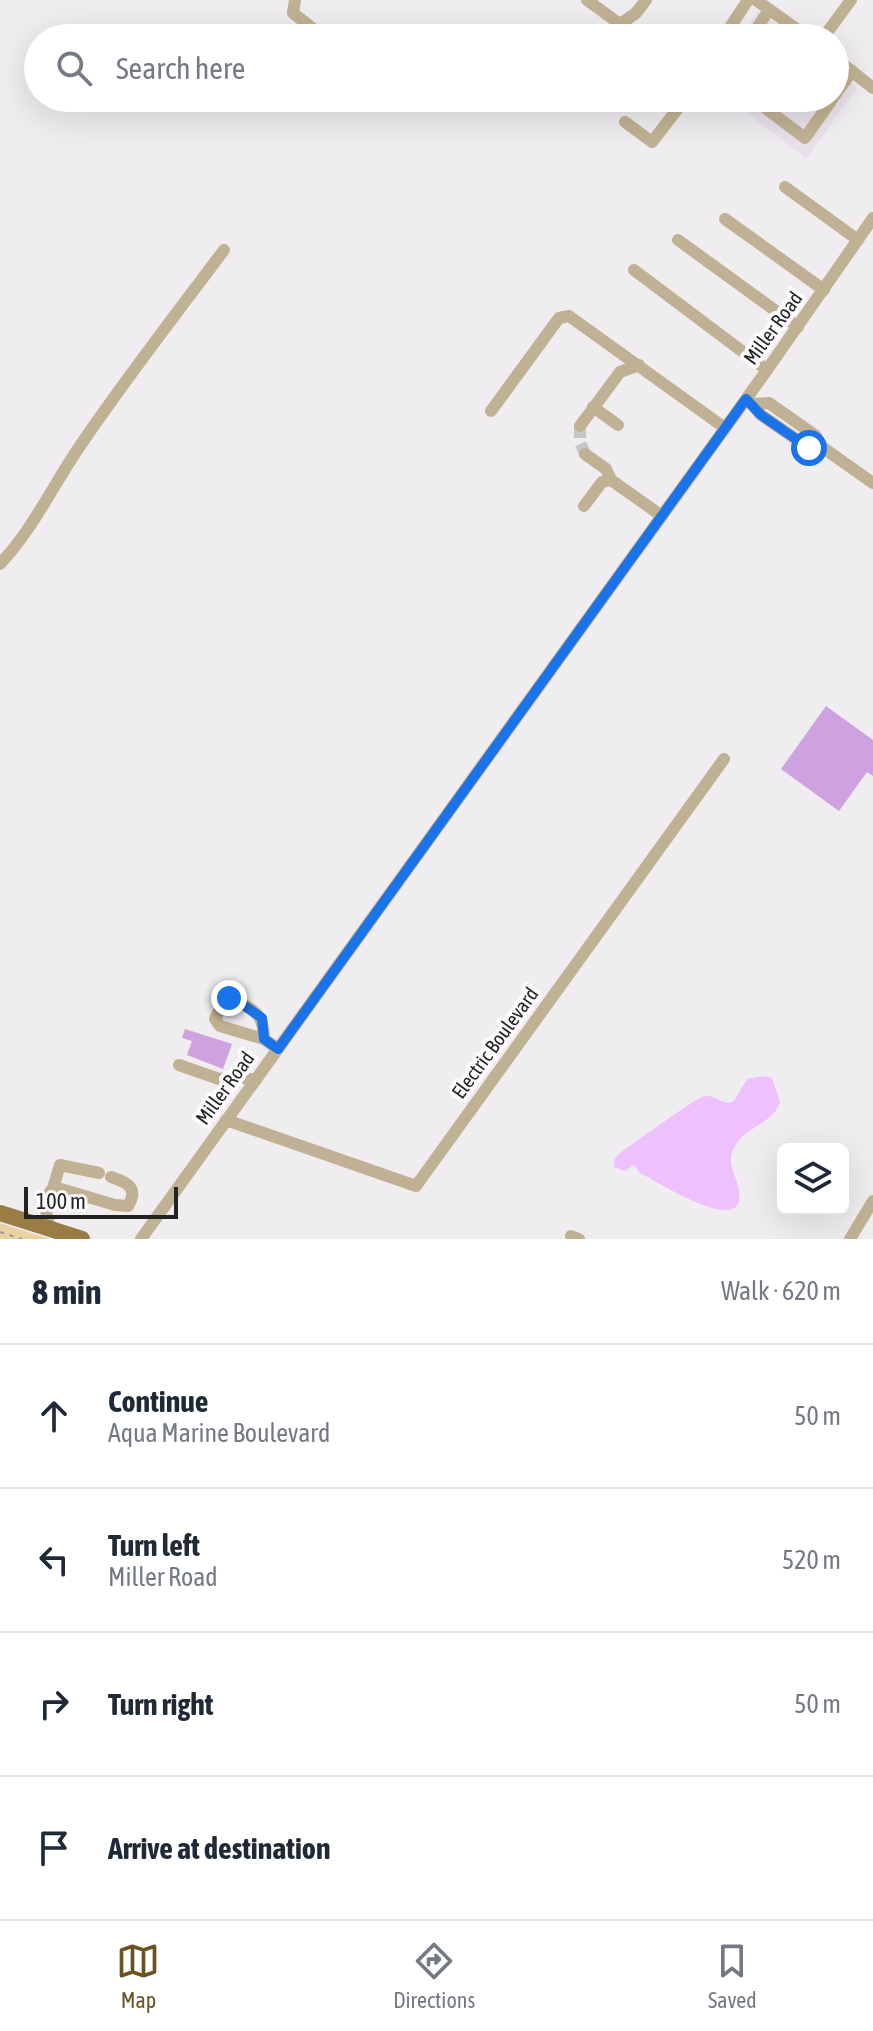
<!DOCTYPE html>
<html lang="en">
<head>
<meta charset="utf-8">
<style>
  body { margin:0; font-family:"Asap Condensed",sans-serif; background:#f6f6f7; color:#1f2937 }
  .controls { position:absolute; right:24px; bottom:24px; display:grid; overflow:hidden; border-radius:12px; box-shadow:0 8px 32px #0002 }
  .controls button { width:72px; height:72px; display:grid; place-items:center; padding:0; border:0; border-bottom:2px solid #e0e1e3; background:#fff; color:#1f2937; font:40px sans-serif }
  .scale { position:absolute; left:24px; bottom:20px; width:154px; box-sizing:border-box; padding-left:8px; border:4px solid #242324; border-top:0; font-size:22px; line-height:28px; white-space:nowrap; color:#242324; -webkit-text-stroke:6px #fcfafd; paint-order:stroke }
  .stop { position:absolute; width:24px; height:24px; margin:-18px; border:6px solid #1a73e8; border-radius:50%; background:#fff }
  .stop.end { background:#1a73e8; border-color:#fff; box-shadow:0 2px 8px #0008 }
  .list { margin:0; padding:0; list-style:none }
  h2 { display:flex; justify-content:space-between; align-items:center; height:104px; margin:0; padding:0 32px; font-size:34px }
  h2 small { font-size:26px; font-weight:400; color:#747a83 }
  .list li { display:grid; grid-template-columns:52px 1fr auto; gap:24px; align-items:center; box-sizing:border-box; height:144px; padding:0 32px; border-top:2px solid #e0e1e3 }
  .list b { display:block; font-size:30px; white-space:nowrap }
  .list p { margin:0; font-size:26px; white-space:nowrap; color:#747a83 }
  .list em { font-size:26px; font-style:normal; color:#747a83 }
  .icon { flex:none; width:44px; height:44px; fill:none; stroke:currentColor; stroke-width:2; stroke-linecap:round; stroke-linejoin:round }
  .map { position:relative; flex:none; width:873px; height:1239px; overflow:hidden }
  .search { position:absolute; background:#fff; box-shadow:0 8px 32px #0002; left:24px; right:24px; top:24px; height:88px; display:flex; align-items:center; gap:20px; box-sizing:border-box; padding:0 28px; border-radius:44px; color:#747a83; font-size:30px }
  .sheet { height:680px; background:#fff }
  nav { display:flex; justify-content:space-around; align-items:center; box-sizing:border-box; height:112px; border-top:2px solid #e0e1e3; background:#fff; font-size:22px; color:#747a83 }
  nav a { display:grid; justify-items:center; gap:4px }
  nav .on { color:#6b5223 }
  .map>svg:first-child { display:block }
</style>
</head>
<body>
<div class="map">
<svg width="873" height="1239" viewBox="0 0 873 1239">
  <rect width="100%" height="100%" fill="#efedf0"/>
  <g fill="#e8e1ea">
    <path d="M 758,11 L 793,38 L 740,38 Z"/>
    <path d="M 835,71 L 857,88 L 806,159 L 728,98 L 835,98 Z"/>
  </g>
  <path fill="#ebd2a4" d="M 0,1223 L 50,1239 L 0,1239 Z"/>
  <path fill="#eec0fe" d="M 766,1076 L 772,1078 L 780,1102 C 773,1125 742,1127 733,1150 C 726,1166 738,1177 739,1192 C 746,1239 655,1180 640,1173 L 634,1165 L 625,1171 L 614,1167 L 615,1158 L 620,1153 C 632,1145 698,1096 705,1096 C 714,1095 720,1102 729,1103 L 734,1101 L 747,1079 Z"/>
  <g fill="#cea2de">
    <path d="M 826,706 L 873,740 L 873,776 L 867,772 L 839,811 L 781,769 Z"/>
    <path d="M 185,1029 L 232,1044 L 223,1069 L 187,1055 L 192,1041 L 182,1038 Z"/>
  </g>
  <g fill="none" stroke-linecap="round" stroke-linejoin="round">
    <path stroke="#c6c5c7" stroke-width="12" stroke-dasharray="12 6" stroke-linecap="butt" d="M 580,426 L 580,442 L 585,454"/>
    <path stroke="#999799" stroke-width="2" stroke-dasharray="4 6" stroke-linecap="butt" d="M 0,1232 L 22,1239"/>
    <g stroke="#c1b194" stroke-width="12">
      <path d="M 295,0 L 293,13 L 325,38"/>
      <path d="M 587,0 L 617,22 L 622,23 L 636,13 L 646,0"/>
      <path d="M 756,0 L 809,38"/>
      <path d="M 723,38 L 748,0"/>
      <path d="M 750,38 L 769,10"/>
      <path d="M 823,38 L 851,0"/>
      <path d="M 835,58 L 873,88"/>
      <path d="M 835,95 L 852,71"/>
      <path d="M 752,98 L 805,138 L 833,98"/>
      <path d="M 625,122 L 652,142 L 686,98"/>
      <path d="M 785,187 L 858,240"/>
      <path d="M 725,219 L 824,290"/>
      <path d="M 678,240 L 798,327"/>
      <path d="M 634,270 L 767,370"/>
      <path d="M 750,402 L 761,415 L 809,448 L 822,447"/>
      <path d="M 753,404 L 769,403 L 816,436 L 822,447 L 873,483"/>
      <path d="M 593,407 L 618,425"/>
      <path d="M 491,411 L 559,318 L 569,316 L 725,428"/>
      <path d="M 580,426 L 620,372 L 639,365"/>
      <path d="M 585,454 L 606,469 L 611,480"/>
      <path d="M 584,506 L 602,482 L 611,480 L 662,516"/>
      <path d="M 0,564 C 34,528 54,483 82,443 C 127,377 176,314 224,250"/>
      <path d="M 264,1039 C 264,1013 253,1009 231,998 L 223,1003 L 215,1019 L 220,1026 L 264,1039 L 278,1049"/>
      <path d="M 179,1065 L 219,1079 L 239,1077 L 256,1080"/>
      <path d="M 226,1120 L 416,1186 L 724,759"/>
      <path d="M 53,1188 L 60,1165 L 99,1173"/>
      <path d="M 51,1229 C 45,1215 43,1198 54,1187 L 115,1205 L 128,1206 C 139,1188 127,1182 111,1177"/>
      <path d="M 571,1236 L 579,1239"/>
      <path d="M 141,1239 L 767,370 L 873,218"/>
      <path d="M 850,1239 L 873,1201"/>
    </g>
    <path stroke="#9a7d45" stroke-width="16" d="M 0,1213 L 82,1239"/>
  </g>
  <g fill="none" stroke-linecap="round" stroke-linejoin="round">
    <path stroke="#1a73e8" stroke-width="10" d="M 229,998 L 235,999 L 262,1018 L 264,1039 L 278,1049 L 746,399 L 761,415 L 809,448"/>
  </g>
  <g text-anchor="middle" stroke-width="8" stroke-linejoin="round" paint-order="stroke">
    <g font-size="20" fill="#242324" stroke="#fcfafd">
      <text transform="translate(773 328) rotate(-54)" y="7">Miller Road</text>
      <text transform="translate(495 1043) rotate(-54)" y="7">Electric Boulevard</text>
      <text transform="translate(225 1088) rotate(-54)" y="7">Miller Road</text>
    </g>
  </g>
</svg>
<div class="controls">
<button><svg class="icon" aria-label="layers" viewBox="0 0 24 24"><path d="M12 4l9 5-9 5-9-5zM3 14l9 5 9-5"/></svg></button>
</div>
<div class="scale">100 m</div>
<div class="stop" style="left:809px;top:448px"></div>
<div class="stop end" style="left:229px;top:998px"></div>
<div class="search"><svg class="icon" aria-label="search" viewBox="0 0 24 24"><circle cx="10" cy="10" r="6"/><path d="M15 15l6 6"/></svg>Search here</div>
</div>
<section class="sheet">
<h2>8 min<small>Walk · 620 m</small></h2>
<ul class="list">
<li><svg class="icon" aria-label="ahead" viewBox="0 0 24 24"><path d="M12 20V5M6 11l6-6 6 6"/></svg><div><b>Continue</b><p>Aqua Marine Boulevard</p></div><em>50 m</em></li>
<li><svg class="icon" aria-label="left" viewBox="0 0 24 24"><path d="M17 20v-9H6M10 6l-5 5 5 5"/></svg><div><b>Turn left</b><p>Miller Road</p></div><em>520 m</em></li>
<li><svg class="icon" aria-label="right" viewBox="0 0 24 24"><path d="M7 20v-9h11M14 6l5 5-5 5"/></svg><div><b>Turn right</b></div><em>50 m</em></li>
<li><svg class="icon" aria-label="arrive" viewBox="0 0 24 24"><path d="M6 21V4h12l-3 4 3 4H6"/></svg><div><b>Arrive at destination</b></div></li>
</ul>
</section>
<nav>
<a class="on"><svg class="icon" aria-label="map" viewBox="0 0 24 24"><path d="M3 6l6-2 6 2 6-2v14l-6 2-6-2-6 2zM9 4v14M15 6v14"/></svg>Map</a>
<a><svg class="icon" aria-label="directions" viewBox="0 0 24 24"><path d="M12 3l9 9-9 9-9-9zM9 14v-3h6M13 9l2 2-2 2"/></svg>Directions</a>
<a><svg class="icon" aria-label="saved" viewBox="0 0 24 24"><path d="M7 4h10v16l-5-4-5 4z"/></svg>Saved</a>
</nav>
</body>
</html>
